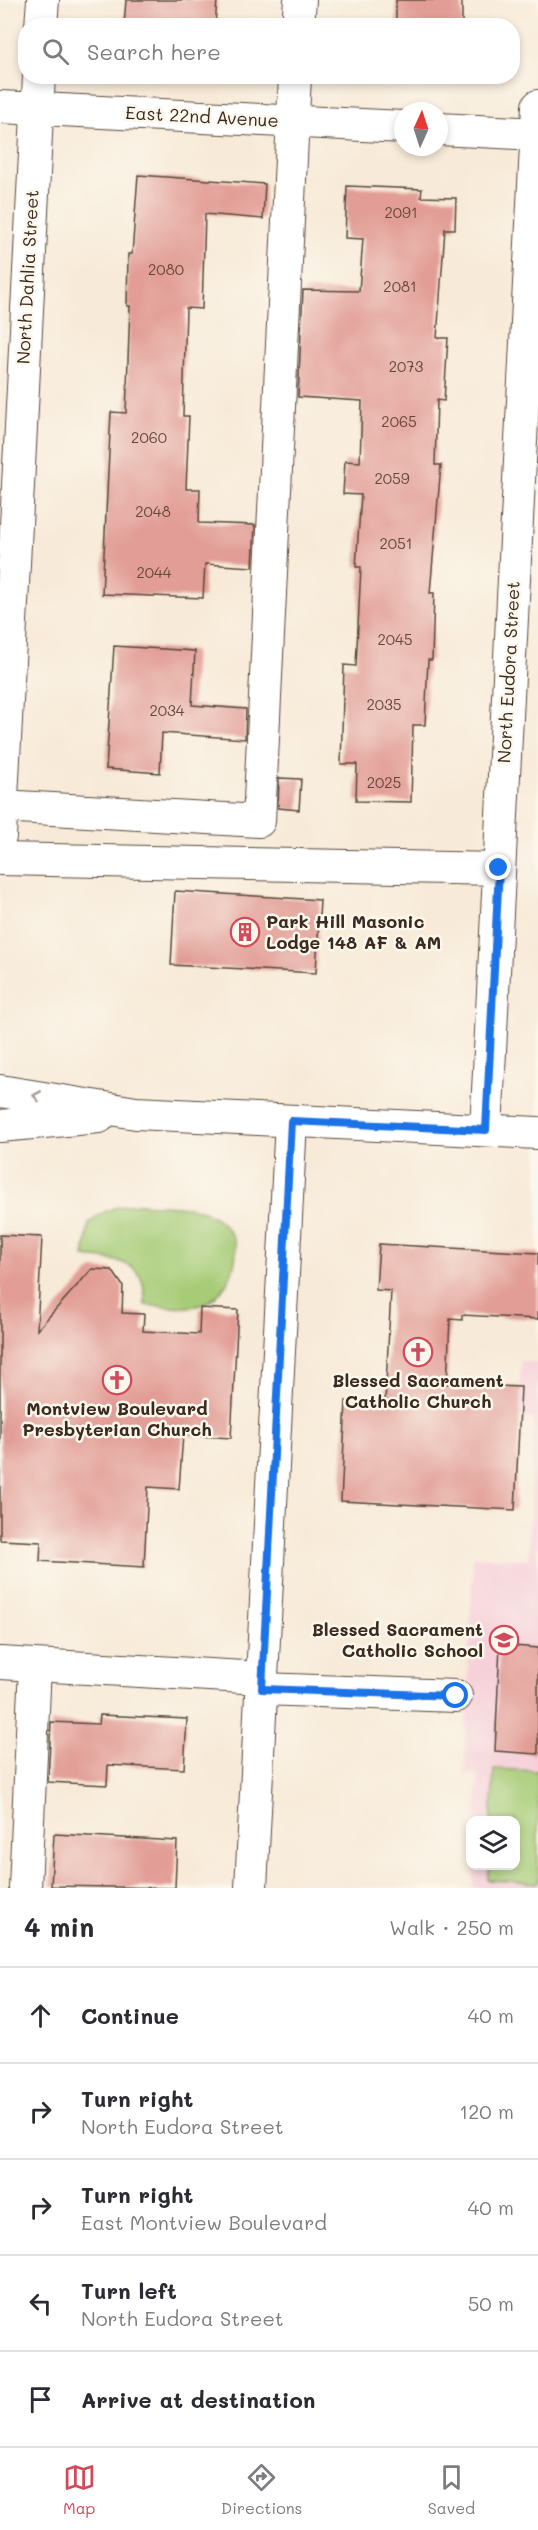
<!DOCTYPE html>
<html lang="en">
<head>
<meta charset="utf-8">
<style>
  body { margin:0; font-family:Mali,sans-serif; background:#f2f2f3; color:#2b2b33 }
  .controls { position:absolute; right:18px; bottom:18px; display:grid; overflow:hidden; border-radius:12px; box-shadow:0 3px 9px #0003 }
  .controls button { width:54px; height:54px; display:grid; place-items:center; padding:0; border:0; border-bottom:2px solid #e1e1e2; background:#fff; color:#2b2b33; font:30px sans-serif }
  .compass { position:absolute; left:394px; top:102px; width:54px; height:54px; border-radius:50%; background:#fff; box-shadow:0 3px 9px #0003; rotate:3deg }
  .stop { position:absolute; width:18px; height:18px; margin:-14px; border:4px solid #1a73e8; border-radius:50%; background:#fff }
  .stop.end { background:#1a73e8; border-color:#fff; box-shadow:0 2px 6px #0008 }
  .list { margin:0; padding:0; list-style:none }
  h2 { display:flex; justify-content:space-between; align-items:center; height:78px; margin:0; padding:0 24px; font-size:26px }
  h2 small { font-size:20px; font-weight:400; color:#7c7c81 }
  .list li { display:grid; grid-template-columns:39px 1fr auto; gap:18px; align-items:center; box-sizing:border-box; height:96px; padding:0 24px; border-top:2px solid #e1e1e2 }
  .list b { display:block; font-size:22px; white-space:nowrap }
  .list p { margin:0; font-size:20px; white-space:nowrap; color:#7c7c81 }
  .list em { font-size:20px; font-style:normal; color:#7c7c81 }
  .icon { flex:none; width:33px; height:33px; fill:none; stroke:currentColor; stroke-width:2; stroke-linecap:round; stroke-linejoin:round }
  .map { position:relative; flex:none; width:538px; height:1888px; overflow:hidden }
  .search { position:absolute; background:#fff; box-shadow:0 3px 9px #0003; left:18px; right:18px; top:18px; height:66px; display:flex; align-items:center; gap:15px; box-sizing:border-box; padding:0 21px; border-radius:24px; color:#7c7c81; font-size:22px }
  .sheet { height:558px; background:#fff }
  nav { display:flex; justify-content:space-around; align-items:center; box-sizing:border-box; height:84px; border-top:2px solid #e1e1e2; background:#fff; font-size:16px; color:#7c7c81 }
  nav a { display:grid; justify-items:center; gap:3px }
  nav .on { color:#d1495b }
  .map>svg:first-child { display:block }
</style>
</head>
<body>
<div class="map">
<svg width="538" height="1888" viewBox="0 0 538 1888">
  <rect width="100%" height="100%" fill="#fbf7ec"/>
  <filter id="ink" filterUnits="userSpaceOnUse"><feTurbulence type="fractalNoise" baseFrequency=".0167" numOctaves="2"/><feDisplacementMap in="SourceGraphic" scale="12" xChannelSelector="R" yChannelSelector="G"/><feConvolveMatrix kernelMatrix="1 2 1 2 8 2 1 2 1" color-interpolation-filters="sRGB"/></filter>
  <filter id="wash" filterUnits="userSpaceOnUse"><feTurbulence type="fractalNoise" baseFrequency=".008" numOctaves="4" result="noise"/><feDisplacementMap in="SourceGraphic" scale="24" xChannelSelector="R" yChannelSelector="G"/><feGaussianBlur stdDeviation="1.35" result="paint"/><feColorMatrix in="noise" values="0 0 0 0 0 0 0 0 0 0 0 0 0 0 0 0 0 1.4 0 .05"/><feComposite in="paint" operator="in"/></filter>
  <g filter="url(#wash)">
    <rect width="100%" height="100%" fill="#f8ead8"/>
    <path fill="#f6cfd9" d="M 521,1361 L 538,1363 L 538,1888 L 473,1888 L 474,1866 L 516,1866 L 516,1820 L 476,1820 L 478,1776 L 464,1774 L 473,1557 L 528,1559 L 534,1418 L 519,1417 Z"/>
    <g fill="#a7cc77" stroke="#717b4a" stroke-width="1.5">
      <path d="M 139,1204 C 162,1206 191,1203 211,1215 C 220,1220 229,1229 233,1238 C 243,1261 224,1300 200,1305 C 183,1310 162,1306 145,1305 C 147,1260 120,1260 84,1257 L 89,1223 C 107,1208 116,1206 139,1204 Z"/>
      <path d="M 494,1769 L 538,1771 L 538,1883 L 488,1880 L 489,1866 L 516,1866 L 516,1820 L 491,1820 Z"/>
    </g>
    <g id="blocks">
      <g fill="#e29e96">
        <path d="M 126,0 L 217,0 L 215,26 L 124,26 Z"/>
        <rect x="396" y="0" width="66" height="26"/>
        <path d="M 138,175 L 265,184 L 263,219 L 205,214 L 202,309 L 186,308 L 183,416 L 189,416 L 186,489 L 200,489 L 199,523 L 255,525 L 253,567 L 205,564 L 203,598 L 102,594 L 111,412 L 126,413 L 130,306 L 127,306 L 128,254 L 132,254 Z"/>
        <path d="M 347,186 L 422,189 L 421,197 L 456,198 L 455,229 L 445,229 L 437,338 L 448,338 L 444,401 L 437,400 L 435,465 L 441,465 L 430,593 L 434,593 L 432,660 L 428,660 L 425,725 L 413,725 L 411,802 L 356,801 L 357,764 L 341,764 L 344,665 L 356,666 L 361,567 L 356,567 L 361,495 L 343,494 L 345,461 L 360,462 L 362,401 L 298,397 L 303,290 L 359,291 L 363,239 L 345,238 Z"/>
        <path d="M 114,646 L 195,651 L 192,705 L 246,709 L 245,739 L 162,733 L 160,773 L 106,769 Z"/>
        <path d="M 279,778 L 301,779 L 299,810 L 278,808 Z"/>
        <path d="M 175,891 L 320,900 L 316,973 L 171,965 Z"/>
        <path d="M 0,1235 L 42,1237 L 37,1330 L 92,1269 L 112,1270 L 123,1286 L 122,1313 L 144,1314 L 143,1331 L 199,1334 L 200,1308 L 238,1310 L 231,1438 L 183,1435 L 179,1489 L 148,1487 L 144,1567 L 40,1561 L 41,1542 L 0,1540 Z"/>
        <path d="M 379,1244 L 538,1253 L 538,1319 L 462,1315 L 462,1320 L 450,1319 L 447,1384 L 521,1387 L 515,1510 L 341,1501 L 346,1401 L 385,1403 L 391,1291 L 376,1290 Z"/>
        <path d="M 500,1645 L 538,1648 L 538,1754 L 495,1751 Z"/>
        <path d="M 100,1715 L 187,1719 L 184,1769 L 108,1765 L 107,1785 L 48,1782 L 51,1722 L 99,1724 Z"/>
        <path d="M 54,1834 L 177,1841 L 175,1888 L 51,1886 Z"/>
      </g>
    </g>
  </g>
  <g filter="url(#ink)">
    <use href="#blocks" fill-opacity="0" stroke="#57473a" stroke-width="1.5"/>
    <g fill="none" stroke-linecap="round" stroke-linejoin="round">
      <g stroke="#57473a" stroke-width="34">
        <g id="minor">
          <path d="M 41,26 L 43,0"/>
          <path d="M 298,26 L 300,0"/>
          <path d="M 0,107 L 403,127"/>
          <path d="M 439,129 L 538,134"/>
          <path d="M 1,806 L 259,821 L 295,76"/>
          <path d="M 0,837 L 39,76"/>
          <path d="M 0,859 L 499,869"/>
          <path d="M 0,1091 L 136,1113 L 538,1133"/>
          <path d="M 0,1126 L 99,1117"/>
          <path d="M 486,1130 L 538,106"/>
          <path d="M 0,1663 L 262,1678"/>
          <path d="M 262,1689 L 456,1696"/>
          <path d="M 25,1888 L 35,1666"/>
          <path d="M 251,1888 L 291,1121"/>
        </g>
      </g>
      <use href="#minor" stroke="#fff" stroke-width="32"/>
    </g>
    <defs><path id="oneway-chevron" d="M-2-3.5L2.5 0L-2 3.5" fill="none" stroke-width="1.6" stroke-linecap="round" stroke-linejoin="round" transform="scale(1.5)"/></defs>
    <use stroke="#a79f9a" href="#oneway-chevron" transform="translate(37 1096) rotate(-170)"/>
  </g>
  <g fill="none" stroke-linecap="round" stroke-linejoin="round" filter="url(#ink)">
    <path stroke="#1a73e8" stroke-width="8" d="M 456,1696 L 262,1689 L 291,1121 L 486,1130 L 499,868"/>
  </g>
  <defs>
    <g id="building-ring" transform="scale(1.5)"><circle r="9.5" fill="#fbf7ec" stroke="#d1495b" stroke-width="1.5"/><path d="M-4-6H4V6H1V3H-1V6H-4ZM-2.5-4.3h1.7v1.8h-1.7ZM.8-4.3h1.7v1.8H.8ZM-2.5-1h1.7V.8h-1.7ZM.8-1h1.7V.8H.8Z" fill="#d1495b"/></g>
    <g id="church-ring" transform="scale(1.5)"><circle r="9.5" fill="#fbf7ec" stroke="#d1495b" stroke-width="1.5"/><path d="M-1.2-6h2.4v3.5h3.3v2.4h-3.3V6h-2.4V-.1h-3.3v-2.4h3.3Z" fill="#d1495b"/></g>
    <g id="school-ring" transform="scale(1.5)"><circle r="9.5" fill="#fbf7ec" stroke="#d1495b" stroke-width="1.5"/><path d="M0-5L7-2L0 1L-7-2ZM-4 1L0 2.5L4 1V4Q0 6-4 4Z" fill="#d1495b"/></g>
  </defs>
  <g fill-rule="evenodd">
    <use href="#building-ring" x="245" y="932"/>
    <use href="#church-ring" x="418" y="1352"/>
    <use href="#church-ring" x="117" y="1380"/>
    <use href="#school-ring" x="504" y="1640"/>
  </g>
  <g text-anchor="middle" stroke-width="5" stroke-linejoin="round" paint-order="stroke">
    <g font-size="15" fill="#65473c">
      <text x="401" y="218">2091</text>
      <text x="166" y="275">2080</text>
      <text x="400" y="292">2081</text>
      <text x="406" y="372">2073</text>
      <text x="399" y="427">2065</text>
      <text x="149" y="443">2060</text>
      <text x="392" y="484">2059</text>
      <text x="153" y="517">2048</text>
      <text x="396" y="549">2051</text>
      <text x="154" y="578">2044</text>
      <text x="395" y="645">2045</text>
      <text x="384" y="710">2035</text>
      <text x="167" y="716">2034</text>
      <text x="384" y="788">2025</text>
    </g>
    <g font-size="18" fill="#3b2a1e" stroke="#fbf7ec">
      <text transform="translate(202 117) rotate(3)" y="6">East 22nd Avenue</text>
      <text transform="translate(28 277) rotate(-87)" y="6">North Dahlia Street</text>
      <text transform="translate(509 672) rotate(-87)" y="6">North Eudora Street</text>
    </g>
    <g font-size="18" font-weight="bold" fill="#3b2a1e" stroke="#fbf7ec">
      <text x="266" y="928" text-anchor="start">Park Hill Masonic<tspan x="266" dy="21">Lodge 148 AF &amp; AM</tspan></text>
      <text x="418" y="1387">Blessed Sacrament<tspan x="418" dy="21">Catholic Church</tspan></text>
      <text x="117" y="1415">Montview Boulevard<tspan x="117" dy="21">Presbyterian Church</tspan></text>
      <text x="483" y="1636" text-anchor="end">Blessed Sacrament<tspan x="483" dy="21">Catholic School</tspan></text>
    </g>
  </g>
</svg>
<div class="controls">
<button><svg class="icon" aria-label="layers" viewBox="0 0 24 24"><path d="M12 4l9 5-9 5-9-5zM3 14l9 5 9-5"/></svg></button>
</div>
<svg class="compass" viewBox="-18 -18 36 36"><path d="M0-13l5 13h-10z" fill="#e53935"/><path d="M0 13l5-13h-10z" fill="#7c7c81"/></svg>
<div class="stop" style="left:456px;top:1696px"></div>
<div class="stop end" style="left:499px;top:868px"></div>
<div class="search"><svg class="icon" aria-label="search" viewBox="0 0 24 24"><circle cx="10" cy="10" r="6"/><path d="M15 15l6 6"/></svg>Search here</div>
</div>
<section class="sheet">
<h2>4 min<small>Walk · 250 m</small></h2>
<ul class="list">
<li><svg class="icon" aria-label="ahead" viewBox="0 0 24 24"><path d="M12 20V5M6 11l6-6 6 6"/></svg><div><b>Continue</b></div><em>40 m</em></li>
<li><svg class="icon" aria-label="right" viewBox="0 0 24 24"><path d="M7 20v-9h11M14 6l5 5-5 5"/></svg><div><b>Turn right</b><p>North Eudora Street</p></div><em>120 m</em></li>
<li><svg class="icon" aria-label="right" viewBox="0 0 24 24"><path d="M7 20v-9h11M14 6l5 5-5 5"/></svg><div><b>Turn right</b><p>East Montview Boulevard</p></div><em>40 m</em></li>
<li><svg class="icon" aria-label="left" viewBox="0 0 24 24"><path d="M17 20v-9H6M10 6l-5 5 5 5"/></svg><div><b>Turn left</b><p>North Eudora Street</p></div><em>50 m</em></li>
<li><svg class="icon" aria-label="arrive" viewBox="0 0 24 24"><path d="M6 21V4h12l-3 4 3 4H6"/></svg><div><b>Arrive at destination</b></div></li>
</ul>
</section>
<nav>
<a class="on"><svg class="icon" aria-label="map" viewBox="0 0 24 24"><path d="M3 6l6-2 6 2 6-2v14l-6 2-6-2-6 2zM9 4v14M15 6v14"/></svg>Map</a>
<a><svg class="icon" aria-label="directions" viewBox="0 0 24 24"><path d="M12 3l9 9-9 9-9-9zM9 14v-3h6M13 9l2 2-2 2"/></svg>Directions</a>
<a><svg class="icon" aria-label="saved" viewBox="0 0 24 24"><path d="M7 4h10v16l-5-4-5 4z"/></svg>Saved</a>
</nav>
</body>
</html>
